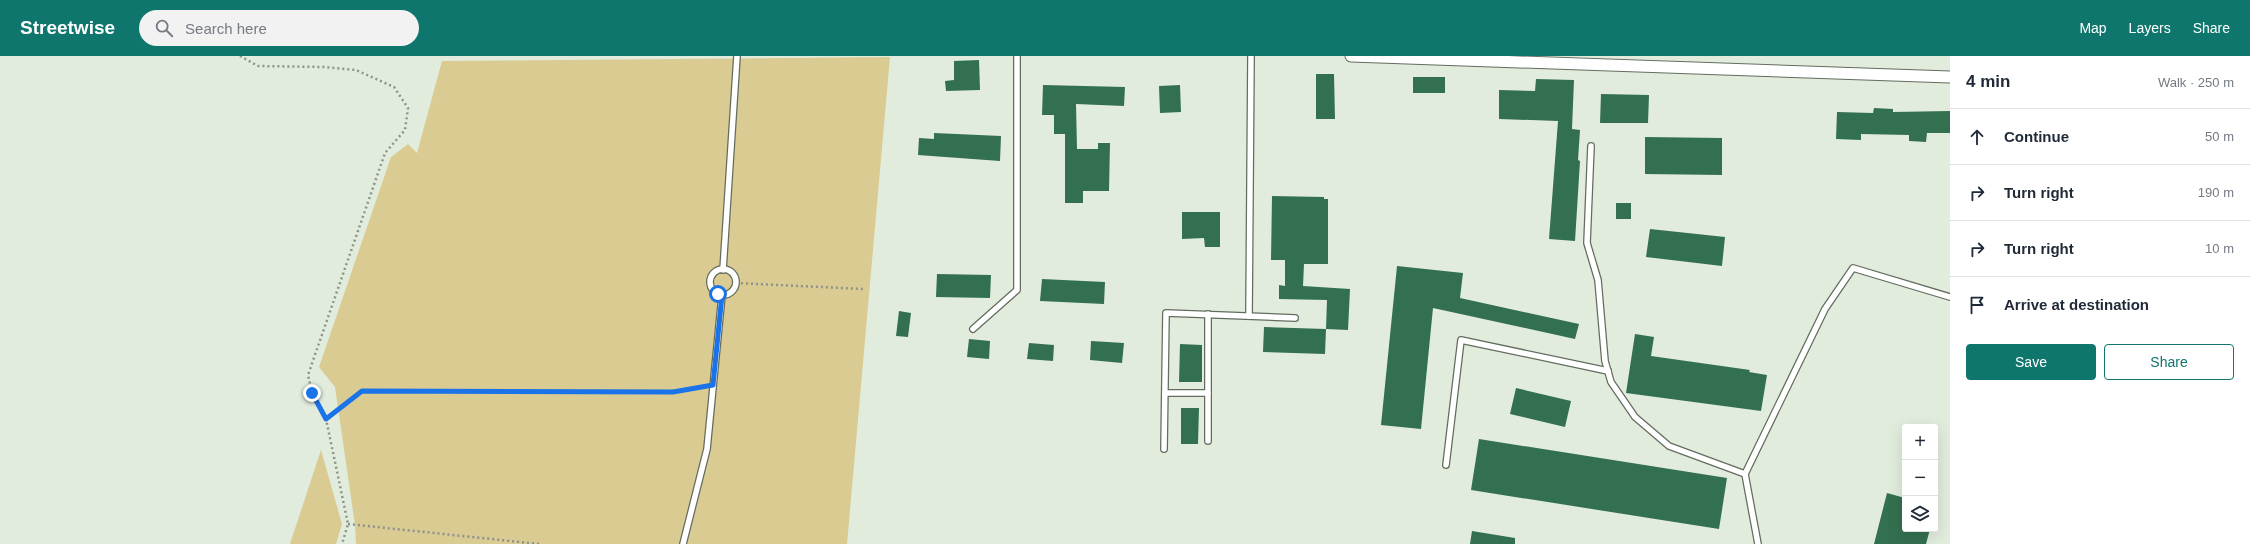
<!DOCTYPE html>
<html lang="en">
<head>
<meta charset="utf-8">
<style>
  body { margin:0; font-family:Arial,sans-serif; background:#f2f2f3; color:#1f2937 }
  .controls { position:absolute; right:12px; bottom:12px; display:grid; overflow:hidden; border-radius:4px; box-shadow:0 4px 16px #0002 }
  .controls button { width:36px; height:36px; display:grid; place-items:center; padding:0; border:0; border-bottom:1px solid #e0e1e3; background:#fff; color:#1f2937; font:20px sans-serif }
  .stop { position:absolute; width:12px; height:12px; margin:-9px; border:3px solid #1a73e8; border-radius:50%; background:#fff }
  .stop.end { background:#1a73e8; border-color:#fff; box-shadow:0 1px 4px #0008 }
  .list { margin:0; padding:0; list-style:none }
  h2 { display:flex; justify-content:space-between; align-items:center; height:52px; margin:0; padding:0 16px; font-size:17px }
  h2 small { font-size:13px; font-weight:400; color:#747a83 }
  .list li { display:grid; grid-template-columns:26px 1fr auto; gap:12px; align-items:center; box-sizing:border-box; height:56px; padding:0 16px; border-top:1px solid #e0e1e3 }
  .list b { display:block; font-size:15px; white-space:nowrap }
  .list em { font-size:13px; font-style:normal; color:#747a83 }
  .actions { display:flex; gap:8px; padding:12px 16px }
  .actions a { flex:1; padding:9px 0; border:1px solid #0f766e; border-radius:4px; text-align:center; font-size:14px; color:#0f766e }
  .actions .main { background:#0f766e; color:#fff }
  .icon { flex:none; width:22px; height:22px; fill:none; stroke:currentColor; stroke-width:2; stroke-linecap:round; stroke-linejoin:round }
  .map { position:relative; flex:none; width:1950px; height:488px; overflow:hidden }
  header { display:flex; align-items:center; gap:24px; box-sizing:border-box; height:56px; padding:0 20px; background:#0f766e; color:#fff }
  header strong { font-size:19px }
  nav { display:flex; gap:22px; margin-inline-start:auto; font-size:14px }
  .search { width:280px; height:36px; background:#f2f2f3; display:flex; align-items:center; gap:10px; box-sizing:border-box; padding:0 14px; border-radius:22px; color:#747a83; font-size:15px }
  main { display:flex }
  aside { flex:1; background:#fff }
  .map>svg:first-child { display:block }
</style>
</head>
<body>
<header>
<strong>Streetwise</strong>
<div class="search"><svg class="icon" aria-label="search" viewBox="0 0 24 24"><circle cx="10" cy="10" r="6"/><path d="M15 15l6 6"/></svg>Search here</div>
<nav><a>Map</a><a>Layers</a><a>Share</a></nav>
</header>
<main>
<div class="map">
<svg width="1950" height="488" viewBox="0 0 1950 488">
  <rect width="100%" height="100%" fill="#e1ecdd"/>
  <g fill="#d9cb92">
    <path d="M 890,1 L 847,488 L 356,488 L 355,469 L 335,331 L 319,311 L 391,101 L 408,88 L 417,97 L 442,5 Z"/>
    <path d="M 321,394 L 342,468 L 336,488 L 290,488 Z"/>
  </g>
  <g fill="#337050">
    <path d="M 979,4 L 980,34 L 946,35 L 945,25 L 954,24 L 954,5 Z"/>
    <path d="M 1316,18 L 1334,18 L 1335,63 L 1316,63 Z"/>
    <rect x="1413" y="21" width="32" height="16"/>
    <path d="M 1536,23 L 1574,24 L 1572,73 L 1580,74 L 1578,104 L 1580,105 L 1575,185 L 1549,183 L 1558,65 L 1499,63 L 1499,34 L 1535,35 Z"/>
    <path d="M 1043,29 L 1125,31 L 1124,50 L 1076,48 L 1077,93 L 1098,93 L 1098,87 L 1110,87 L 1109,135 L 1083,135 L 1083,147 L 1065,147 L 1065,78 L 1054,78 L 1054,59 L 1042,59 Z"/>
    <path d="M 1180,29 L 1181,56 L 1160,57 L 1159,30 Z"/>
    <path d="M 1601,38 L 1649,39 L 1648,67 L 1600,67 Z"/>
    <path d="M 1874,52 L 1893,53 L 1893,56 L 1950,55 L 1950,77 L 1927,77 L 1926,86 L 1909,85 L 1909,79 L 1861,78 L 1861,84 L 1836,83 L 1837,56 L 1873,57 Z"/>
    <path d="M 934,77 L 1001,80 L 1000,105 L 918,99 L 919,82 L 934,83 Z"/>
    <path d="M 1645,81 L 1722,82 L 1722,119 L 1645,118 Z"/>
    <path d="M 1272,140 L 1324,141 L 1324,143 L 1328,143 L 1328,208 L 1304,208 L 1303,230 L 1350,233 L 1348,274 L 1326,273 L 1327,244 L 1279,243 L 1279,229 L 1285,230 L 1285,204 L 1271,204 Z"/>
    <rect x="1616" y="147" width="15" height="16"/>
    <path d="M 1182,156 L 1220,156 L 1220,191 L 1205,191 L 1204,182 L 1182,183 Z"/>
    <path d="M 1650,173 L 1725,181 L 1722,210 L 1646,201 Z"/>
    <path d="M 1397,210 L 1463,217 L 1460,242 L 1579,268 L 1575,283 L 1433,252 L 1421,373 L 1381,369 Z"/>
    <path d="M 937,218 L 991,219 L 990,242 L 936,241 Z"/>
    <path d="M 1042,223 L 1105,226 L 1104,248 L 1040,245 Z"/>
    <path d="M 899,255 L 911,257 L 908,281 L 896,280 Z"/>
    <path d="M 1264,271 L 1326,273 L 1325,298 L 1263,296 Z"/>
    <path d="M 1635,278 L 1654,281 L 1651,300 L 1750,314 L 1749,316 L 1767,319 L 1761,355 L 1626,337 Z"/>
    <path d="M 969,283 L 990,285 L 989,303 L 967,301 Z"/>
    <path d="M 1091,285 L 1124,287 L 1122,307 L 1090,304 Z"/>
    <path d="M 1029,287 L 1054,289 L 1053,305 L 1027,303 Z"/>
    <path d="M 1180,288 L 1202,289 L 1202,326 L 1179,326 Z"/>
    <path d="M 1516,332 L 1571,345 L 1565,371 L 1510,358 Z"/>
    <path d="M 1181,352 L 1199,352 L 1198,388 L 1181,388 Z"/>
    <path d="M 1479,383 L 1727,422 L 1719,473 L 1471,434 Z"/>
    <path d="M 1887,437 L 1905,442 L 1905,473 L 1930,473 L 1926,488 L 1874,488 Z"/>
    <path d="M 1472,475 L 1515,482 L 1515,488 L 1470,488 Z"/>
  </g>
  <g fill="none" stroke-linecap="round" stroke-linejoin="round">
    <g stroke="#636c5f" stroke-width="8">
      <g id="service">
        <path d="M 1591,90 L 1587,187 L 1598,224 L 1605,305 L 1611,326 L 1635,361 L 1669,390 L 1745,418"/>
        <circle cx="723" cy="226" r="13"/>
        <path d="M 723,214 L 737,0"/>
        <path d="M 1208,258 L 1208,385"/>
        <path d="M 1249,260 L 1251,0"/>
        <path d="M 973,273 L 1017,234 L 1017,0"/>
        <path d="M 1165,337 L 1208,337"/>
        <path d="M 1164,393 L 1166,257 L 1295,262"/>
        <path d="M 1446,409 L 1461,284 L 1608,315"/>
        <path d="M 683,488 L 707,393 L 722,239"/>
        <path d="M 1758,488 L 1745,418 L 1825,253 L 1853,212 L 1950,241"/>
      </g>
    </g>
    <g stroke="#636c5f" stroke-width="13">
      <path id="minor" d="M 1351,0 L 1950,21"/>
    </g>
    <g stroke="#8c9389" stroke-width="2.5" stroke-dasharray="2 3" stroke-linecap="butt">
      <path d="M 240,0 L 258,10 L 324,11 L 356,14 L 394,31 L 408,52 L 405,74 L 385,97 L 308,319 L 312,337 L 326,363 L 348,468 L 342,488"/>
      <path d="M 736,227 L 863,233"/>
      <path d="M 326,363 L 362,335 L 673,335 L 705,331"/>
      <path d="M 348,468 L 539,488"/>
    </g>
    <use href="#service" stroke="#fff" stroke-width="5.5"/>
    <use href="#minor" stroke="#fff" stroke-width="11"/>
  </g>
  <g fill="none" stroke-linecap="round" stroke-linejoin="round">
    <path stroke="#1a73e8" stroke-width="5" d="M 312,337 L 326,363 L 362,335 L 673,336 L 713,329 L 722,239 L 718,238"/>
  </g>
</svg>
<div class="controls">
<button>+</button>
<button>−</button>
<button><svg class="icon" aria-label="layers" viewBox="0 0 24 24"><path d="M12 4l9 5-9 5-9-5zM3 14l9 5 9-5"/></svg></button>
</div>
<div class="stop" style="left:718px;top:238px"></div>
<div class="stop end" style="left:312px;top:337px"></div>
</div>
<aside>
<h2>4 min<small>Walk · 250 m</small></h2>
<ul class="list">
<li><svg class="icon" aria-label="ahead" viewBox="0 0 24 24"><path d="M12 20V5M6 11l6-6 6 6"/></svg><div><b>Continue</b></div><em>50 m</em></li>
<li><svg class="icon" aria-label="right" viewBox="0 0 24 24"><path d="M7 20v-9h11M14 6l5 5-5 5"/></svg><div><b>Turn right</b></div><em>190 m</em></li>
<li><svg class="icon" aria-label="right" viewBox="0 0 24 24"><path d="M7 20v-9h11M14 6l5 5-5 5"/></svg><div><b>Turn right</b></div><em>10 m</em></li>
<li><svg class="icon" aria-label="arrive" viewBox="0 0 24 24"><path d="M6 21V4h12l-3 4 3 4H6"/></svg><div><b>Arrive at destination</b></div></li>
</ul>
<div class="actions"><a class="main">Save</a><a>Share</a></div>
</aside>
</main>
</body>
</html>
